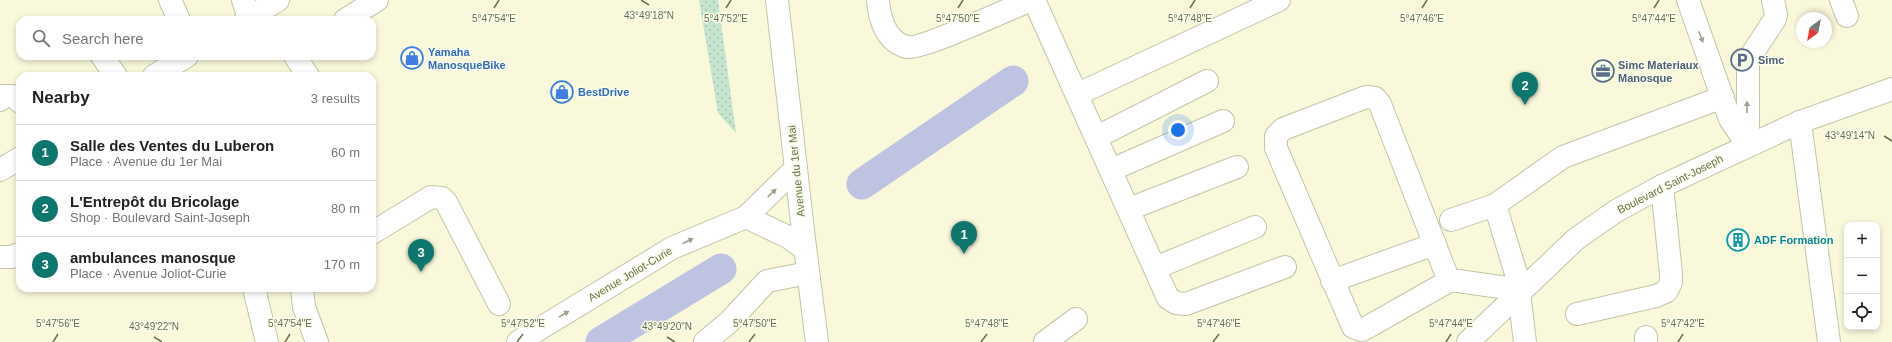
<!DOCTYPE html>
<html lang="en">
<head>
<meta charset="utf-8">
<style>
  body { margin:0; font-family:Helvetica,sans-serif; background:#f2f2f2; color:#222 }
  .controls { position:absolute; right:12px; bottom:12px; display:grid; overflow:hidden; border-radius:8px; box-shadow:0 2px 6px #0003 }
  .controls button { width:36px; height:36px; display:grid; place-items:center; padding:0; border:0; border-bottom:1px solid #e0e0e0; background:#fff; color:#222; font:20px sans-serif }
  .compass { position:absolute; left:1796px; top:12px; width:36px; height:36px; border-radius:50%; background:#fff; box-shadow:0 2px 6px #0003; rotate:212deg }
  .you { position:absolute; left:1178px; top:130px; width:14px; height:14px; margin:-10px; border:3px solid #fff; border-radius:50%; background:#1a73e8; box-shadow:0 0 0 6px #1a73e833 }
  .badge { display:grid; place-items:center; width:26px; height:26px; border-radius:50%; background:#0f766e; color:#fff; font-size:13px; font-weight:700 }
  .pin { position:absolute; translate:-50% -33px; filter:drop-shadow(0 1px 2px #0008) }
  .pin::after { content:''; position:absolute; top:21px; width:14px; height:12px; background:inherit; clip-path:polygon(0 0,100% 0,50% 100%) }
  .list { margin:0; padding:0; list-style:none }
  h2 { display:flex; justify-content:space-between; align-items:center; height:52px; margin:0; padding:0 16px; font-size:17px }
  h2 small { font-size:13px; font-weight:400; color:#767676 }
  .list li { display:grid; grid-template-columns:26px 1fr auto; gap:12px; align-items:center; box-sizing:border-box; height:56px; padding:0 16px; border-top:1px solid #e0e0e0 }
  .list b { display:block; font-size:15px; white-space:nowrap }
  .list p { margin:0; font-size:13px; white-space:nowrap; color:#767676 }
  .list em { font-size:13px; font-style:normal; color:#767676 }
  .icon { flex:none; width:22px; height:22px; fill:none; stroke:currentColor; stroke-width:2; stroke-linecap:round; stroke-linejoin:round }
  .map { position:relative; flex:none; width:1892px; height:342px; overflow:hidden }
  .search { position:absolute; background:#fff; box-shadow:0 2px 6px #0003; left:16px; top:16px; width:360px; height:44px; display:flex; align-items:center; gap:10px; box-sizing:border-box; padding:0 14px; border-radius:12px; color:#767676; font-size:15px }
  .panel { position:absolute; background:#fff; box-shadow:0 2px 6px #0003; left:16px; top:72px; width:360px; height:220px; border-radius:12px }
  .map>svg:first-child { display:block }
</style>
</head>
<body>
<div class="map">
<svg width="1892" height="342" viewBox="0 0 1892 342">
  <defs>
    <pattern id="green-dots" width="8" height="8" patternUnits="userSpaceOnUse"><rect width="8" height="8" fill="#c6e5ce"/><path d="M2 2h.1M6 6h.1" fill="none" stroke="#a5bea9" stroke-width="1.8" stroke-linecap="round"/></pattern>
  </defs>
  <rect width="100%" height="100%" fill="#f4fae6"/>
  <path fill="#f9f8db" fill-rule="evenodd" d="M 0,0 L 1892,0 L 1892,342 L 0,342 ZM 1802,18 L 1826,18 L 1826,42 L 1802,42 ZM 20,20 L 372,20 L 372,56 L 20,56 ZM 20,76 L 372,76 L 372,288 L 20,288 ZM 1847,225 L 1877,225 L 1877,327 L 1847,327 Z"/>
  <path fill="url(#green-dots)" d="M 699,0 L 718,0 L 736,133 L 718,113 Z"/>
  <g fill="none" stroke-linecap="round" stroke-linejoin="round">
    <g stroke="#bdc3e1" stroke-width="31">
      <path d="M 862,184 L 1013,81"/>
      <path d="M 601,342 L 721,269"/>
    </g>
    <g stroke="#c2c5a8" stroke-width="24">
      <g id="minor">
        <path d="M 170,0 L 179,20"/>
        <path d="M 243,0 L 249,18"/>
        <path d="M 777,0 L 803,231 L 817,342"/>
        <path d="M 878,0 C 879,18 886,42 907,47 C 921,50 1011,8 1031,0"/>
        <path d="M 1034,0 L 1168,298 L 1176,303 L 1186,304 L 1285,267"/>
        <path d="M 1688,0 L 1730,119 L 1748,146"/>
        <path d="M 1841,0 L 1847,16"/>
        <path d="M 245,20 L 278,0"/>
        <path d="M 345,20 L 377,0"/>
        <path d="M 102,56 L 116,76"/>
        <path d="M 295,56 L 308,76"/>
        <path d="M 154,76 L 187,56"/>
        <path d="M 1078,94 L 1279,0"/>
        <path d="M 0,100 L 3,96 L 13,96 L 20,102"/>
        <path d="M 1800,122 L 1829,342"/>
        <path d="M 1097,137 L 1207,81"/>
        <path d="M 1748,146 L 1748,64 L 1750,57 L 1775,19 L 1776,14 L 1773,0"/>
        <path d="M 0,170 L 20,158"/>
        <path d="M 1111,170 L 1223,121"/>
        <path d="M 1495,205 L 1563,157 L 1723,97"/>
        <path d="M 1129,209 L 1237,167"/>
        <path d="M 746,217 L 788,237 L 805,249"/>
        <path d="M 372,233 L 431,197 L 442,198 L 446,202 L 499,304"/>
        <path d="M 0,257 L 11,257 L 20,254"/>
        <path d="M 1155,268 L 1255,227"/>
        <path d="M 1332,281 L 1435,244"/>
        <path d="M 1449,281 L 1366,328 L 1362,330 L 1353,327 L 1276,148 L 1276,136 L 1283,129 L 1366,97 L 1375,98 L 1380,104 L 1449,281 L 1458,281 L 1521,290 L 1495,205 L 1451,220"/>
        <path d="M 254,288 L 267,342"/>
        <path d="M 302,288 L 304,307 L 317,342"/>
        <path d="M 1519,293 L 1525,342"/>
        <path d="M 1577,314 L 1656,296 L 1667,291 L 1671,282 L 1671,274 L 1662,186"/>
        <path d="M 1646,337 L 1646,342"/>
        <path d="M 518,342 L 672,248 L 746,217 L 796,168"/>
        <path d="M 705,342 L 729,322 L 767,281 L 808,273"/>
        <path d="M 1045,342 L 1076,319"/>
        <path d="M 1468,342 L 1576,239 L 1616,211 L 1662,186 L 1800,122 L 1892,89"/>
      </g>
    </g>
    <use href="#minor" stroke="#fff" stroke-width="22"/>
  </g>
  <defs><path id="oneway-solid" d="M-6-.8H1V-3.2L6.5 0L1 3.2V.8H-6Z"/></defs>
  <g fill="#a1a28c">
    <use href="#oneway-solid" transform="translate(1701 37) rotate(70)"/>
    <use href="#oneway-solid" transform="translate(1747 107) rotate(-90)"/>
    <use href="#oneway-solid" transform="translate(772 193) rotate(-43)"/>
    <use href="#oneway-solid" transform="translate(688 241) rotate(-24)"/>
    <use href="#oneway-solid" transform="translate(564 314) rotate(-31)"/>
  </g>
  <path fill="none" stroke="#6f704e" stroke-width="1.5" d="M 641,0 L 649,5M 494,8 L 499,0M 726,8 L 731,0M 958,8 L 963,0M 1190,8 L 1195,0M 1422,8 L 1427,0M 1654,8 L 1659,0M 1884,136 L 1892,141M 154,337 L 162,342M 667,337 L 675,342M 53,342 L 58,334M 285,342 L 290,334M 517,342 L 523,334M 749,342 L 755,334M 981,342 L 987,334M 1213,342 L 1219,334M 1446,342 L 1451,334M 1678,342 L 1683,334"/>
  <defs>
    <g id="shop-ring" transform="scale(1.15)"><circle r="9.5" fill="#f8fdec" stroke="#3f7fe0" stroke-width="1.5"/><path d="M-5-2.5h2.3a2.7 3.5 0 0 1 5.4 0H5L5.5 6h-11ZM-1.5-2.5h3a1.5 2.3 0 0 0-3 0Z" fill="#3f7fe0"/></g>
    <g id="parking-ring" transform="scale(1.15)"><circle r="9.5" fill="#f8fdec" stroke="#5c6f8a" stroke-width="1.5"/><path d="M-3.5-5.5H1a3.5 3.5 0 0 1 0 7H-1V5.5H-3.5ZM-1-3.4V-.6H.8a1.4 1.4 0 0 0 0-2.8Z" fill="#5c6f8a"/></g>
    <g id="office-ring" transform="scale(1.15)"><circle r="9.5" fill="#f8fdec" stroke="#5c6f8a" stroke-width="1.5"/><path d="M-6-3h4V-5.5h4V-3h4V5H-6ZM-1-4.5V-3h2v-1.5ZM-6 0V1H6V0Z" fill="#5c6f8a"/></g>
    <g id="building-ring" transform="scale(1.15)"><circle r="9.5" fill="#f8fdec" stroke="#0f9aa8" stroke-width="1.5"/><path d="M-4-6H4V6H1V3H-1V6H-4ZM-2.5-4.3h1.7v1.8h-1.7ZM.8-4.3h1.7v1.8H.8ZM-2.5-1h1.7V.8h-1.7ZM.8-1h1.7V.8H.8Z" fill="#0f9aa8"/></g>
  </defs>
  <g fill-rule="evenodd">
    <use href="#shop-ring" x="412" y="58"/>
    <use href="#parking-ring" x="1742" y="60"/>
    <use href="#office-ring" x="1603" y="71"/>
    <use href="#shop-ring" x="562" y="92"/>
    <use href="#building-ring" x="1738" y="240"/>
  </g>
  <g text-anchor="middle" stroke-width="3" stroke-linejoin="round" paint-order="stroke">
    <g font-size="11" font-weight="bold" fill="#366cbe" stroke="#f8fdec" text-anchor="start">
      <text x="428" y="56">Yamaha<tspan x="428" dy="13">ManosqueBike</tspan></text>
      <text x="578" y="96">BestDrive</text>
    </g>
    <g font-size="11" font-weight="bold" fill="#4e5e75" stroke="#f8fdec" text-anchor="start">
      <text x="1758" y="64">Simc</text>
      <text x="1618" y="69">Simc Materiaux<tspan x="1618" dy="13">Manosque</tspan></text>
    </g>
    <g font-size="11" fill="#6f704e" stroke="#f8fdec">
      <text transform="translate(796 171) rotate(-96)" y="4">Avenue du 1er Mai</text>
      <text transform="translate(1670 184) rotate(-27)" y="4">Boulevard Saint-Joseph</text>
      <text transform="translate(630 274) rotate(-31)" y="4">Avenue Joliot-Curie</text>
    </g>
    <g font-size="11" font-weight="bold" fill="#0d838f" stroke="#f8fdec" text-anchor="start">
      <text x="1754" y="244">ADF Formation</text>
    </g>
  </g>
  <g font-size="10" text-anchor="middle" fill="#6f704e" stroke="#f8fdec" stroke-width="3" stroke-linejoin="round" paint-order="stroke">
    <text x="649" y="19">43°49'18"N</text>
    <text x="494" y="22">5°47'54"E</text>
    <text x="726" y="22">5°47'52"E</text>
    <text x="958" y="22">5°47'50"E</text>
    <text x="1190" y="22">5°47'48"E</text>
    <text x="1422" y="22">5°47'46"E</text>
    <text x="1654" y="22">5°47'44"E</text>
    <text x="1850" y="139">43°49'14"N</text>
    <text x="58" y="327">5°47'56"E</text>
    <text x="290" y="327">5°47'54"E</text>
    <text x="523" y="327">5°47'52"E</text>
    <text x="755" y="327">5°47'50"E</text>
    <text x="987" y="327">5°47'48"E</text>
    <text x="1219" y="327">5°47'46"E</text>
    <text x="1451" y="327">5°47'44"E</text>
    <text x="1683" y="327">5°47'42"E</text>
    <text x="154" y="330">43°49'22"N</text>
    <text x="667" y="330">43°49'20"N</text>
  </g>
</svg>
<div class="controls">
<button>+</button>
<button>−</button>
<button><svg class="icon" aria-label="locate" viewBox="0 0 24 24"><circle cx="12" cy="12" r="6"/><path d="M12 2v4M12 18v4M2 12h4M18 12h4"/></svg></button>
</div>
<svg class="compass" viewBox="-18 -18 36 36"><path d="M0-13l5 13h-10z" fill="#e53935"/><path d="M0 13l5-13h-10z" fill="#767676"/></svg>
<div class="you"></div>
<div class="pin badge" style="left:964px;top:254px">1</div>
<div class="pin badge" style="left:1525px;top:105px">2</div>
<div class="pin badge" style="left:421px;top:272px">3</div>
<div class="search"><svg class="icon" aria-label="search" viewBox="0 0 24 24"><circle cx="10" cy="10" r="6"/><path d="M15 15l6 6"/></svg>Search here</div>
<section class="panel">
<h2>Nearby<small>3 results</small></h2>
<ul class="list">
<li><span class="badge">1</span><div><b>Salle des Ventes du Luberon</b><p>Place · Avenue du 1er Mai</p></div><em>60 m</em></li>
<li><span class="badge">2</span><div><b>L'Entrepôt du Bricolage</b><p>Shop · Boulevard Saint-Joseph</p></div><em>80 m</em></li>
<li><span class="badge">3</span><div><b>ambulances manosque</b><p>Place · Avenue Joliot-Curie</p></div><em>170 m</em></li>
</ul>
</section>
</div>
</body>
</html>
